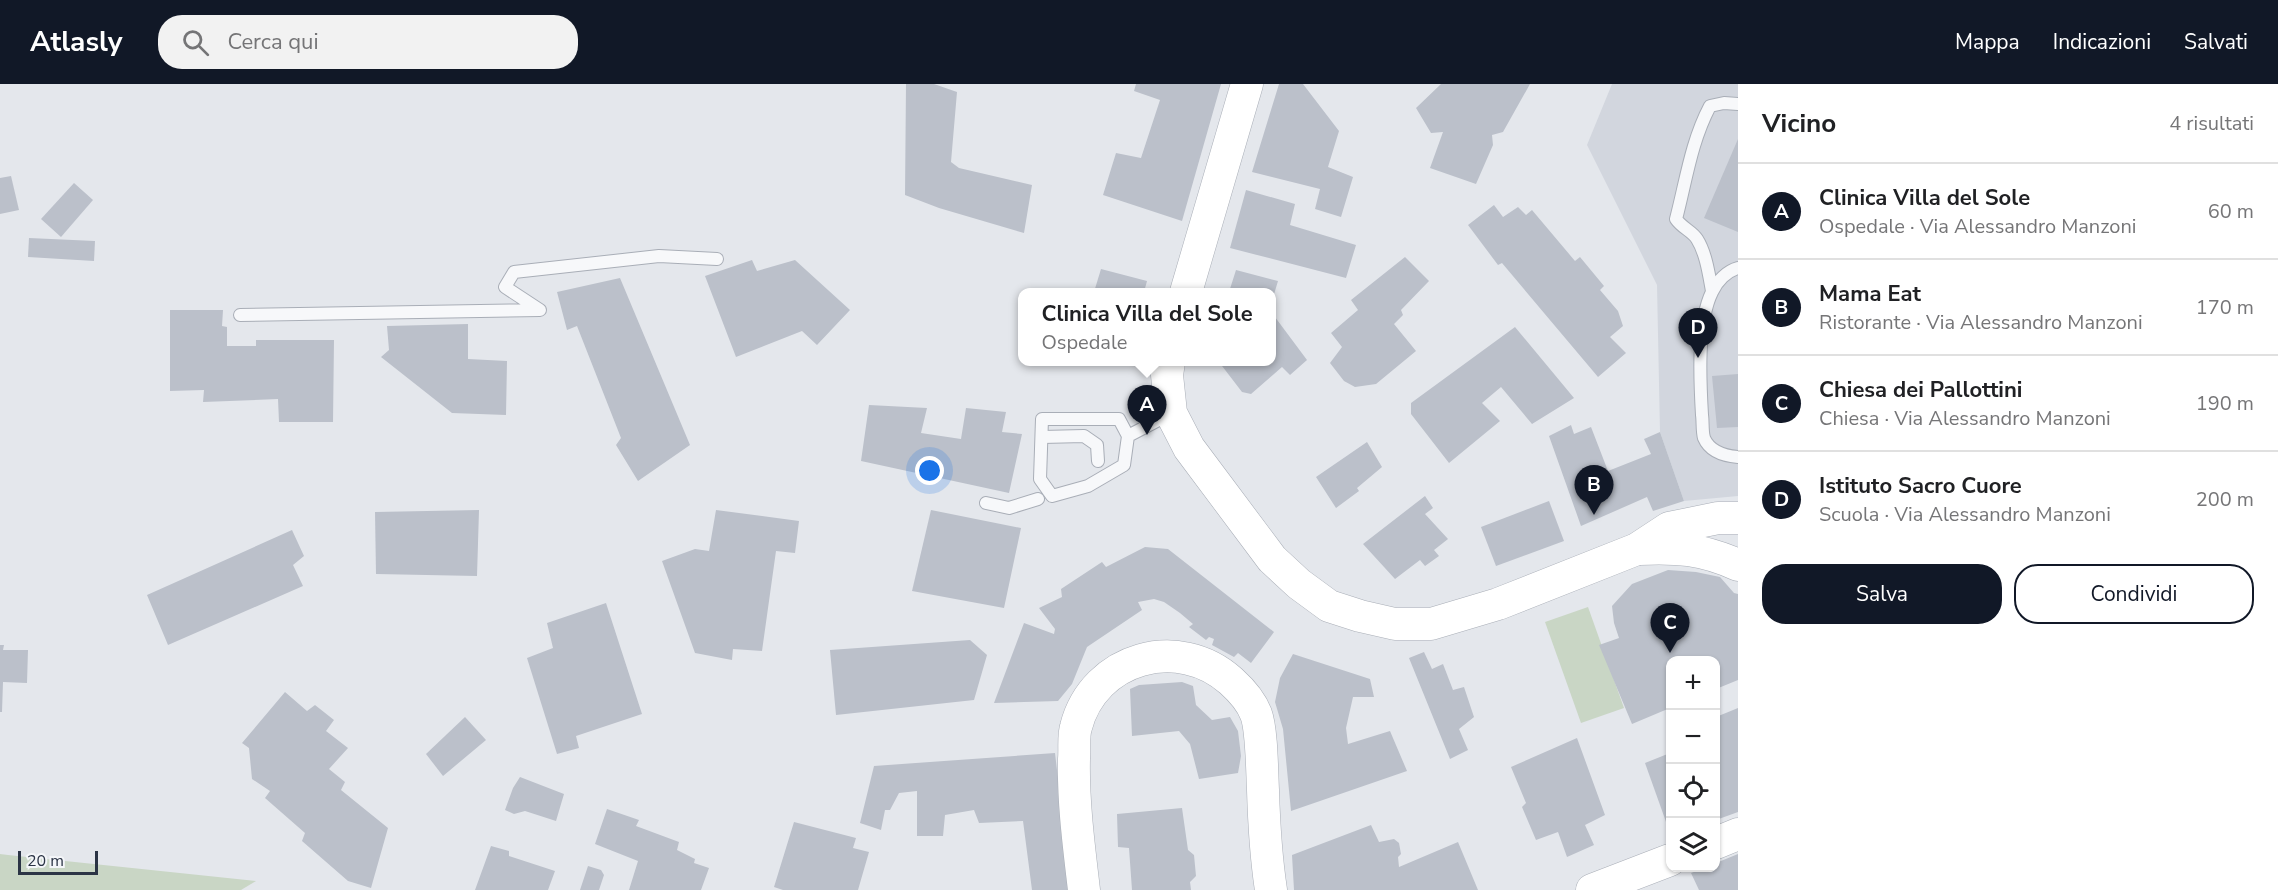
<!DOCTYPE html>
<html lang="it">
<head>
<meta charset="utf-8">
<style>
  body { margin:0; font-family:"Nunito Sans",sans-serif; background:#f2f2f2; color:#202124 }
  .controls { position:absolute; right:18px; bottom:18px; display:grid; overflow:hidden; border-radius:12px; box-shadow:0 2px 4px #0004 }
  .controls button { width:54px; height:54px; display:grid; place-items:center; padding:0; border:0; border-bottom:2px solid #e0e0e0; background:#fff; color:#202124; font:30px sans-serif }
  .scale { position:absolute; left:18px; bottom:15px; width:80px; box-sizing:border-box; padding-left:6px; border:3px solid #2b3445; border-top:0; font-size:16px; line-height:21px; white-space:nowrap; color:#2b3445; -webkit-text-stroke:4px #f4f6f9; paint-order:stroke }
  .you { position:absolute; left:930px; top:387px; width:21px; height:21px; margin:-15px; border:4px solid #fff; border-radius:50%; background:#1a73e8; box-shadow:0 0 0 9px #1a73e833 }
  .badge { display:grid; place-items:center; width:39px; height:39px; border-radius:50%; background:#111827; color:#fff; font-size:20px; font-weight:700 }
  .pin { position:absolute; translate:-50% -50px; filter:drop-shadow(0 2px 3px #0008) }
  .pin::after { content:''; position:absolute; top:32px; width:21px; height:18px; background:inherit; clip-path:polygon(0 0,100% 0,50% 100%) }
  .popup { position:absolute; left:1018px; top:204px; width:258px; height:78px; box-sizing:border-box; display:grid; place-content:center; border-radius:12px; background:#fff; filter:drop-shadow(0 2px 4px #0005); font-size:20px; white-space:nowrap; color:#757577 }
  .popup b { font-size:22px; color:#202124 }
  .popup::after { content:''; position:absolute; left:50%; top:100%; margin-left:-12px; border:12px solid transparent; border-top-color:#fff }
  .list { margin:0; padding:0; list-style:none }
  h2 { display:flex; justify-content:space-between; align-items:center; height:78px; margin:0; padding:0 24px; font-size:26px }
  h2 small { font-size:20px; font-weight:400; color:#757577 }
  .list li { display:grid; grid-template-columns:39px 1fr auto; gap:18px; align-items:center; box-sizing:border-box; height:96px; padding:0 24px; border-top:2px solid #e0e0e0 }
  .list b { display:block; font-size:22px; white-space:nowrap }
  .list p { margin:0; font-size:20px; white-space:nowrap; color:#757577 }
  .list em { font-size:20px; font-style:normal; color:#757577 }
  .actions { display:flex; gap:12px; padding:18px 24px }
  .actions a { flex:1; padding:14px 0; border:2px solid #111827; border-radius:24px; text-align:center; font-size:21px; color:#111827 }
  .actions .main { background:#111827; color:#fff }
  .icon { flex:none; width:33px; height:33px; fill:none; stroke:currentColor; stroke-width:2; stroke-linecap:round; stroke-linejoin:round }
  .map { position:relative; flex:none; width:1738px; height:806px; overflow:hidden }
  header { display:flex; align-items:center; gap:36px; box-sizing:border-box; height:84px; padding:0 30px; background:#111827; color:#fff }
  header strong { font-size:28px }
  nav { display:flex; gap:33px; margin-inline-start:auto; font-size:21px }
  .search { width:420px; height:54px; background:#f2f2f2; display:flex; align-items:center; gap:15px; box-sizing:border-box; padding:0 21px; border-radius:24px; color:#757577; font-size:22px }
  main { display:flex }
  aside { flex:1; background:#fff }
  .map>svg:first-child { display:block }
</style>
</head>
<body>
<header>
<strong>Atlasly</strong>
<div class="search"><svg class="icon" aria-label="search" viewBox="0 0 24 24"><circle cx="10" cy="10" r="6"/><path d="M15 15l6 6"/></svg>Cerca qui</div>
<nav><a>Mappa</a><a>Indicazioni</a><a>Salvati</a></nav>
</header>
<main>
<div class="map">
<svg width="1738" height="806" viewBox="0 0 1738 806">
  <rect width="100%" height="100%" fill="#e4e7ec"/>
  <path fill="#d2d6de" d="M 1612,0 L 1738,0 L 1738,412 L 1684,417 L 1660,348 L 1657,201 L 1587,61 Z"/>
  <g fill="#c9d6c5">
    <path d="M 1588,523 L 1624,624 L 1581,639 L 1545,538 Z"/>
    <path d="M 0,770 L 8,771 L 256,797 L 241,806 L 0,806 Z"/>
  </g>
  <g fill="#bbc0ca">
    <path d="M 906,0 L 934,0 L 957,8 L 951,78 L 959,84 L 1032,101 L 1024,149 L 939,124 L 905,111 Z"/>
    <path d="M 1136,0 L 1221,0 L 1182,137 L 1103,111 L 1116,69 L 1141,74 L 1160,16 L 1134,7 Z"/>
    <path d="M 1279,0 L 1303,0 L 1339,47 L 1328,83 L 1353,93 L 1341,133 L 1315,125 L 1320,105 L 1252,88 Z"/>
    <path d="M 1441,0 L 1530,0 L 1503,48 L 1492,51 L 1493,61 L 1476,100 L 1430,84 L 1443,48 L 1431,49 L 1416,24 Z"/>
    <path d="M 1738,55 L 1738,148 L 1704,134 Z"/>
    <path d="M 11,92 L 19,126 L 0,130 L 0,94 Z"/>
    <path d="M 74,99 L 93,116 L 61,153 L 41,135 Z"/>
    <path d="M 1246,106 L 1295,120 L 1290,141 L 1356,161 L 1346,194 L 1230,164 Z"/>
    <path d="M 1494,121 L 1503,133 L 1518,123 L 1526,131 L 1532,126 L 1575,177 L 1580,173 L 1604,202 L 1600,206 L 1618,227 L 1623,242 L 1610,253 L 1626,269 L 1598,293 L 1502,179 L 1498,181 L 1468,141 Z"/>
    <path d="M 29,154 L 95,157 L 94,177 L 28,173 Z"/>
    <path d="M 1405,173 L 1429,197 L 1401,226 L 1403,231 L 1394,240 L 1416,267 L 1376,300 L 1355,303 L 1344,297 L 1330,279 L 1342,263 L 1331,249 L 1358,226 L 1351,216 Z"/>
    <path d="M 752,176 L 757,187 L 795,176 L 850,226 L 817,261 L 802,247 L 736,273 L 705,192 Z"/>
    <path d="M 1101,185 L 1147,197 L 1144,208 L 1094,208 Z"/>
    <path d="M 1236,186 L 1278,197 L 1272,217 L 1272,208 L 1229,208 Z"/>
    <path d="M 620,194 L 690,361 L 638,397 L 616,361 L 621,354 L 577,242 L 567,246 L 557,208 Z"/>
    <path d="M 170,226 L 223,226 L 222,242 L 227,243 L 227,262 L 256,262 L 256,256 L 334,256 L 333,338 L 279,338 L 278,315 L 203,318 L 204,306 L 170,307 Z"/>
    <path d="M 1272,229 L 1307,276 L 1290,291 L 1282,283 L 1251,310 L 1242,308 L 1219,278 L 1272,278 Z"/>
    <path d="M 468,240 L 468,275 L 507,277 L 506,331 L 452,329 L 381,273 L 389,266 L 387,242 Z"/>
    <path d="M 1515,243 L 1574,314 L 1532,340 L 1501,303 L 1482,319 L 1500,337 L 1449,379 L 1411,330 L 1411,319 Z"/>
    <path d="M 1738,290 L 1738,343 L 1717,344 L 1712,292 Z"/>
    <path d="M 869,321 L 927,324 L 921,349 L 961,355 L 966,324 L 1006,328 L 1002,348 L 1022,350 L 1009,409 L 861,377 Z"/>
    <path d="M 1571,341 L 1574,350 L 1591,343 L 1608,387 L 1651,370 L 1644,355 L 1660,348 L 1684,417 L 1653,427 L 1647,413 L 1581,442 L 1549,352 Z"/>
    <path d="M 1367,358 L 1382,383 L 1357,404 L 1359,407 L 1336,424 L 1316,393 Z"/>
    <path d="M 1425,412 L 1433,424 L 1425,430 L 1448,455 L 1434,466 L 1439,472 L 1425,482 L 1420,476 L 1395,495 L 1363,460 Z"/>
    <path d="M 1549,417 L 1564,457 L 1496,482 L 1481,443 Z"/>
    <path d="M 479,426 L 477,492 L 376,490 L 375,428 Z"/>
    <path d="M 716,426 L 799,437 L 795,469 L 776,467 L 762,567 L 733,565 L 732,576 L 695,569 L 662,477 L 695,465 L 709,467 Z"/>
    <path d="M 931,426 L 1021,444 L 1004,524 L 912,507 Z"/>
    <path d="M 292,446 L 304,472 L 293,481 L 303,502 L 168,561 L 147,511 Z"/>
    <path d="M 1145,463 L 1168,465 L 1274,548 L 1251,579 L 1238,569 L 1234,573 L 1212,561 L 1214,555 L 1209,553 L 1206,556 L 1189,543 L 1193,540 L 1180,529 L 1164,518 L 1154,515 L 1138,518 L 1142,526 L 1087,563 L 1072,600 L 1058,617 L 994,619 L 1024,539 L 1054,550 L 1055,545 L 1039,524 L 1062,513 L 1061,505 L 1102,478 L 1106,483 Z"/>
    <path d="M 1668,486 L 1696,488 L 1720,493 L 1734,509 L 1738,510 L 1738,596 L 1716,605 L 1716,576 L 1670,576 L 1670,624 L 1632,640 L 1599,561 L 1619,554 L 1614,539 L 1612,522 L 1632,500 Z"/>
    <path d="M 606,519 L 642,630 L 576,652 L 579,664 L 557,670 L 527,574 L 553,564 L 547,539 Z"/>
    <path d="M 970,556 L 987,571 L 974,616 L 836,631 L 830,566 Z"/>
    <path d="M 0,561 L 4,561 L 3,566 L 28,566 L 27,599 L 3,598 L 2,628 L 0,628 Z"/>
    <path d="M 1424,568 L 1432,585 L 1443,580 L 1453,606 L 1464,603 L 1474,633 L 1459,645 L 1468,666 L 1450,675 L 1409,574 Z"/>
    <path d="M 1293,570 L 1370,595 L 1374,613 L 1353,613 L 1346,644 L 1348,660 L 1390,647 L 1407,687 L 1291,727 L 1283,645 L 1275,618 L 1280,594 Z"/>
    <path d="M 1182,598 L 1193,602 L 1196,621 L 1212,636 L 1230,633 L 1238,647 L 1241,672 L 1238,689 L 1199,695 L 1190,660 L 1179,647 L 1132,652 L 1130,605 L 1139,601 Z"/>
    <path d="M 285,608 L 307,627 L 315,621 L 334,636 L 326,647 L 348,664 L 329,685 L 345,698 L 341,706 L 388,744 L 371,804 L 348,797 L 302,757 L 305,749 L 265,714 L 270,707 L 252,695 L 249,664 L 242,659 Z"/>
    <path d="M 1738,624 L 1738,728 L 1716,736 L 1716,633 Z"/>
    <path d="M 465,633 L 486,656 L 443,692 L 426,670 Z"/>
    <path d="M 1577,654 L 1605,731 L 1585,741 L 1594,761 L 1567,773 L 1558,748 L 1536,756 L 1522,723 L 1526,719 L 1511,683 Z"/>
    <path d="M 1055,669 L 1071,806 L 1032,806 L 1023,737 L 979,739 L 974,726 L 945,731 L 943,752 L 917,752 L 917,707 L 899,709 L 890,726 L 885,726 L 881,746 L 860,739 L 874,682 Z"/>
    <path d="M 1670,669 L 1670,749 L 1645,679 Z"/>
    <path d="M 520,693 L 564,710 L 556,737 L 525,727 L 514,730 L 505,726 L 513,704 Z"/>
    <path d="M 1182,724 L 1188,766 L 1194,771 L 1196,792 L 1190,798 L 1191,806 L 1132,806 L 1129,764 L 1118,763 L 1117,730 Z"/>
    <path d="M 607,725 L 639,736 L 636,742 L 679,758 L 677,766 L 695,775 L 694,779 L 709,784 L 701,806 L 629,806 L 638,777 L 595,760 Z"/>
    <path d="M 794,738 L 856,754 L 853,764 L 869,768 L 858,806 L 783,806 L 774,803 Z"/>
    <path d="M 1371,741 L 1379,758 L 1394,755 L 1399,759 L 1401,770 L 1398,773 L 1399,783 L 1458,758 L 1478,806 L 1294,806 L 1292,771 Z"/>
    <path d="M 491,762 L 509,767 L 509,772 L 555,787 L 548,806 L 475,806 Z"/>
    <path d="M 1738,770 L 1738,806 L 1699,806 L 1691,789 L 1704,784 L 1716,784 L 1716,779 Z"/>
    <path d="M 588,782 L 601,786 L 604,791 L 599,806 L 580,806 Z"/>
  </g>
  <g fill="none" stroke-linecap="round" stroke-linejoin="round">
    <g stroke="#a9aeb7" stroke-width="14">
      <g id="service">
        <path d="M 1738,184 C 1727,187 1717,197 1712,208 C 1697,238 1700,297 1702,331 C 1703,337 1702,347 1704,354 C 1710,368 1725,372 1738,373"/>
        <path d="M 1712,207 C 1709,191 1706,169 1697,155 C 1692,147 1682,144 1676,135 C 1686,97 1691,58 1710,22 L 1724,19 L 1738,20"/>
        <path d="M 240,231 L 540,226 L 505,203 L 514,188 L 659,172 L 717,175"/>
        <path d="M 1128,352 L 1119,335 L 1042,335 L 1040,395 L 1052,412 L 1088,402 L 1124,381 L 1128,352 L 1170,330"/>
        <path d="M 1042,353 L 1084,352 L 1097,361 L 1098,377"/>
        <path d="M 986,419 L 1009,424 L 1038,415"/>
      </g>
    </g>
    <g stroke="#a9aeb7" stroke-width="33">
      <g id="secondary">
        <path d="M 1186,208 L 1247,0"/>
        <path d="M 1169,278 L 1167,291 L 1171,329 L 1189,364 L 1272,475 L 1299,500 L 1329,522 L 1360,532 L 1395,540 L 1431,540 L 1498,520 L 1637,465 L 1669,444 L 1718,434 L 1738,434"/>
        <path d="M 1638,465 C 1676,463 1703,465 1738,481"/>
        <path d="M 1716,759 L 1738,750"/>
        <path d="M 1084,806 C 1079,763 1073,718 1074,675 C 1075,665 1073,652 1076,643 C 1094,573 1179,550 1231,597 C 1241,606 1251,617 1256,630 C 1262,646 1262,688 1263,706 C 1264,740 1266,773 1271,806"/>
        <path d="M 1592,806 L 1670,776"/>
      </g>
    </g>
    <use href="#service" stroke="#f7f8fa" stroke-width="12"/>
    <use href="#secondary" stroke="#fff" stroke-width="32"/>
  </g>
</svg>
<div class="controls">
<button>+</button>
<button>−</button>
<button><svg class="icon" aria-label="locate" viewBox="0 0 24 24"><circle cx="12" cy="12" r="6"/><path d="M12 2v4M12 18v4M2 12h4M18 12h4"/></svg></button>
<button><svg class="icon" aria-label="layers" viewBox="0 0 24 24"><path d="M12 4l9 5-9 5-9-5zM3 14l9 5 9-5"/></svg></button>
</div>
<div class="scale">20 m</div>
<div class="you"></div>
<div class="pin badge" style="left:1147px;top:351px">A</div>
<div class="popup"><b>Clinica Villa del Sole</b>Ospedale</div>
<div class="pin badge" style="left:1594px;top:431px">B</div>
<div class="pin badge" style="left:1670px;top:569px">C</div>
<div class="pin badge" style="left:1698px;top:274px">D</div>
</div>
<aside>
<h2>Vicino<small>4 risultati</small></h2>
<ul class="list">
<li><span class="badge">A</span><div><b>Clinica Villa del Sole</b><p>Ospedale · Via Alessandro Manzoni</p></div><em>60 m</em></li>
<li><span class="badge">B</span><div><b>Mama Eat</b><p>Ristorante · Via Alessandro Manzoni</p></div><em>170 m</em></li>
<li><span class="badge">C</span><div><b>Chiesa dei Pallottini</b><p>Chiesa · Via Alessandro Manzoni</p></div><em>190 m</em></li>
<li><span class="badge">D</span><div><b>Istituto Sacro Cuore</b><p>Scuola · Via Alessandro Manzoni</p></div><em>200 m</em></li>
</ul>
<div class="actions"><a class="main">Salva</a><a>Condividi</a></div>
</aside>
</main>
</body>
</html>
